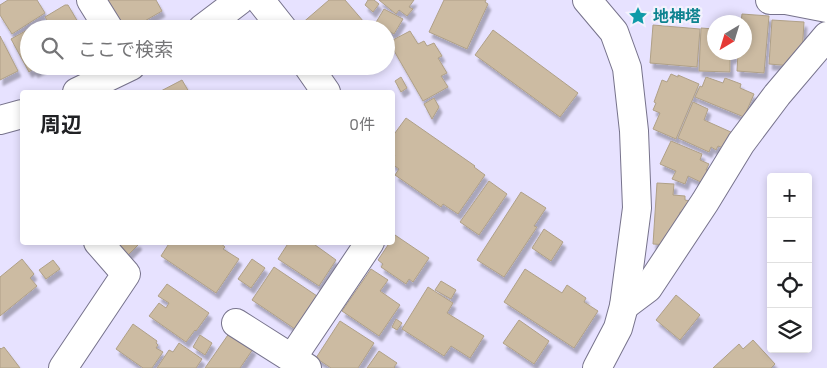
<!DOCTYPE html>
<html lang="ja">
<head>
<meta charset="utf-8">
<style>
  body { margin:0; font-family:"Exo 2","Noto Sans JP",sans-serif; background:#f2f2f2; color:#202124 }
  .controls { position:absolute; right:15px; bottom:15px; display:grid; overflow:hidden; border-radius:5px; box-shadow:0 2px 8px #0003 }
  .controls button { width:45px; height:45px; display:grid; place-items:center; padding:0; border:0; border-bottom:1px solid #e0e0e0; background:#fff; color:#202124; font:25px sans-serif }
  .compass { position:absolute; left:707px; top:15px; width:45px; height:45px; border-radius:50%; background:#fff; box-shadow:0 2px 8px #0003; rotate:218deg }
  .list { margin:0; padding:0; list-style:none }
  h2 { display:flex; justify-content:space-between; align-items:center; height:65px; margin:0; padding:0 20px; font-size:21px }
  h2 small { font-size:16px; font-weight:400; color:#757577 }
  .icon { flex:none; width:28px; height:28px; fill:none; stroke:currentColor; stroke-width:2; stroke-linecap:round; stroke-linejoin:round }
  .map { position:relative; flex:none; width:827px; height:368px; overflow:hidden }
  .search { position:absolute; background:#fff; box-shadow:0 2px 8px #0003; left:20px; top:20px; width:375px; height:55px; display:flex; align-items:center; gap:12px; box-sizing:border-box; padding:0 18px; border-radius:28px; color:#757577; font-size:19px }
  .panel { position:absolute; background:#fff; box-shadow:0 2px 8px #0003; left:20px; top:90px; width:375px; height:155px; border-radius:5px }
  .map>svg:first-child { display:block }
</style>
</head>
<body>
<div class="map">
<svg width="827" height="368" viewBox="0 0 827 368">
  <defs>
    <filter id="shadow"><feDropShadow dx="3" dy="5.5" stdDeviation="1" flood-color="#0004"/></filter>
  </defs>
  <rect width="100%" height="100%" fill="#e7e2ff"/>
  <g fill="#ccbba2" stroke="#afa087" filter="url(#shadow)">
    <path d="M 8,0 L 37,0 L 45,13 L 12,34 L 0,15 L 0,5 Z"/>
    <path d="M 106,0 L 156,0 L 162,11 L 136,26 L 137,29 L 123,29 Z"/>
    <path d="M 329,0 L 345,0 L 370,29 L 304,29 L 300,25 Z"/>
    <path d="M 368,0 L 374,0 L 379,4 L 373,12 L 365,5 Z"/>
    <path d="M 379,0 L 414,0 L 409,7 L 413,9 L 407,16 L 399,10 L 396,14 Z"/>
    <path d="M 444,0 L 486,0 L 485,2 L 488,4 L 467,49 L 429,32 Z"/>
    <path d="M 65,5 L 68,5 L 82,29 L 53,29 L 45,17 Z"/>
    <path d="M 384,9 L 403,19 L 394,34 L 375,24 Z"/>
    <path d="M 742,14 L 769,16 L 764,73 L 737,71 L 738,52 L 744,52 L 744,22 L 741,22 Z"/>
    <path d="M 772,20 L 804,22 L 802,54 L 794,53 L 793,66 L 769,64 Z"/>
    <path d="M 653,25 L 700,29 L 697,67 L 650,63 Z"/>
    <path d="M 701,28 L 714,29 L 714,52 L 734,52 L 734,58 L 730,58 L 730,72 L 699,71 Z"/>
    <path d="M 29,29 L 29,66 L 46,66 L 35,72 L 33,69 L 29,72 L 11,39 Z"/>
    <path d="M 493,30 L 578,93 L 560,117 L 475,55 Z"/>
    <path d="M 410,31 L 418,44 L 424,41 L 427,46 L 434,43 L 442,56 L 438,58 L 447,73 L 441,76 L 448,87 L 423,101 L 389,42 Z"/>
    <path d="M 0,36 L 18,71 L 0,80 Z"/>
    <path d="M 671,74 L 678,77 L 678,75 L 699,84 L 676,139 L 653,129 L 660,113 L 653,110 L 656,103 L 654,102 L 662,80 L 667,82 Z"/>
    <path d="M 401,77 L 407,88 L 401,92 L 395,81 Z"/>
    <path d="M 706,77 L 723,83 L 725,78 L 741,84 L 740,88 L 754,94 L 744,117 L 695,97 L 700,86 L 702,87 Z"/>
    <path d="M 182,80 L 189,92 L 159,92 Z"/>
    <path d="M 434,98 L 439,107 L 432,119 L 424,104 Z"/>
    <path d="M 693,102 L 708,109 L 704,120 L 733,133 L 726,149 L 718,146 L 716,150 L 711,147 L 709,152 L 678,138 Z"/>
    <path d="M 406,118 L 475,166 L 474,167 L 485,175 L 458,214 L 443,204 L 441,207 L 395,175 L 399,169 L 392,164 L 392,159 L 395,155 L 392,153 L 392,137 Z"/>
    <path d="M 671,141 L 702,154 L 700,160 L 709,164 L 706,170 L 710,172 L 705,184 L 688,176 L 685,184 L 672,179 L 676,171 L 660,164 Z"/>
    <path d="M 489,181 L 507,194 L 479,235 L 460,222 Z"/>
    <path d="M 657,183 L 674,184 L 673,195 L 685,196 L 685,200 L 689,201 L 688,213 L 680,212 L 679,229 L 669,245 L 653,244 Z"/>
    <path d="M 521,192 L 546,208 L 534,226 L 537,227 L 504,277 L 477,260 Z"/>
    <path d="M 544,229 L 563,242 L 551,261 L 532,248 Z"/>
    <path d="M 395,235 L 429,258 L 413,282 L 409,279 L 406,284 L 381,267 L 383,264 L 378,260 L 390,242 L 392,242 Z"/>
    <path d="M 117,242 L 137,242 L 139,244 L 127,256 L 115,244 Z"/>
    <path d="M 170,242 L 219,242 L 225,247 L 223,249 L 239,259 L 216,293 L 161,256 Z"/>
    <path d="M 289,242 L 311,242 L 336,260 L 319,286 L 278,259 Z"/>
    <path d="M 22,259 L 34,274 L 30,278 L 37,286 L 0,316 L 0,277 Z"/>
    <path d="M 252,259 L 265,268 L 251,288 L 238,279 Z"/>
    <path d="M 53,260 L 60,269 L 46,279 L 39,270 Z"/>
    <path d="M 274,267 L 320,298 L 298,331 L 252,300 Z"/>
    <path d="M 371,269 L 388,280 L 380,291 L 400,305 L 379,336 L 342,311 Z"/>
    <path d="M 525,269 L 562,293 L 567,285 L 586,298 L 584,302 L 598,311 L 574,348 L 504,302 Z"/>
    <path d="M 441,281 L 456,290 L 451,299 L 435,290 Z"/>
    <path d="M 167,284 L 209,313 L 196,331 L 195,330 L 186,342 L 149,316 L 159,303 L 166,308 L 169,303 L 158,296 Z"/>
    <path d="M 428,287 L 453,303 L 447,313 L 484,336 L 470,358 L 451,346 L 444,356 L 402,329 Z"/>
    <path d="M 676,295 L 700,315 L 680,340 L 656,320 Z"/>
    <path d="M 396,319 L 402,323 L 397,330 L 392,327 Z"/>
    <path d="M 519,320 L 549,341 L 534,364 L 503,343 Z"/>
    <path d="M 340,321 L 374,343 L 358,368 L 331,368 L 316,358 Z"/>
    <path d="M 133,324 L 157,341 L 156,343 L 158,345 L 156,348 L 163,352 L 152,368 L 143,368 L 116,349 Z"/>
    <path d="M 230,332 L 253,349 L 240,368 L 205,368 Z"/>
    <path d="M 200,335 L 212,343 L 205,355 L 193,347 Z"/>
    <path d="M 753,340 L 775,364 L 771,368 L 713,368 L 739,344 L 743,349 Z"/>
    <path d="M 179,343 L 202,359 L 196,368 L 157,368 L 169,350 L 173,352 Z"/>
    <path d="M 4,347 L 20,368 L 0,368 L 0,348 L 1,349 Z"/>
    <path d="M 379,351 L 397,363 L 394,367 L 395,368 L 367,368 Z"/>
  </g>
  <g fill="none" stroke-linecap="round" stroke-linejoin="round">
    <g stroke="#77738c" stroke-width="30">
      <g id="minor">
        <path d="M 91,0 L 109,29"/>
        <path d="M 260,0 L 283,29"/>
        <path d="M 587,0 L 614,32 L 627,68 L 634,131 L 637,208 L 624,306 L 618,328 L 597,368"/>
        <path d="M 770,0 L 786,0 L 827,8"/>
        <path d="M 308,66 L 326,92"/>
        <path d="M 624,306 L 648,288 L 705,202 L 741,143 L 777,95 L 827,36"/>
        <path d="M 236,323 L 307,368"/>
        <path d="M 292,358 L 370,242"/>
        <path d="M 63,368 L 126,274 L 98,242"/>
      </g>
    </g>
    <g stroke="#77738c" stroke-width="30">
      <g id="primary">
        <path d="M 202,29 L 240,0"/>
        <path d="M 77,92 L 131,66"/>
        <path d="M 0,120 L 22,114"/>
      </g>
    </g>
    <use href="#minor" stroke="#fff" stroke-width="28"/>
    <use href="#primary" stroke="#fff" stroke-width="28"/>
  </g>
  <defs>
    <g id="sight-bare" transform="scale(1.5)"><path d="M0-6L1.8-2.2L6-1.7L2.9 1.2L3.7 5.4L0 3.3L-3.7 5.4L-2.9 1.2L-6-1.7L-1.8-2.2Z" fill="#0f9aa8" stroke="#f3f2fd" stroke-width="2.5" paint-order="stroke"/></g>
  </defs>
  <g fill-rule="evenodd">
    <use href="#sight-bare" x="638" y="16"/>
  </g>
  <g text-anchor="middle" stroke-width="4.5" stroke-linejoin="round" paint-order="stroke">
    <g font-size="16" font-weight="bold" fill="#0d838f" stroke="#f3f2fd" text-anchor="start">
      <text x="653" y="22">地神塔</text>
    </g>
  </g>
</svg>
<div class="controls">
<button>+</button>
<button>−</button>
<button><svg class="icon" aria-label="locate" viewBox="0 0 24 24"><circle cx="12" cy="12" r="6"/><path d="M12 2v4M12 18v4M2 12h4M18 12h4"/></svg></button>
<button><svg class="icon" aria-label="layers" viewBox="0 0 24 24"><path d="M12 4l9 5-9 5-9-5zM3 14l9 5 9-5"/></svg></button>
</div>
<svg class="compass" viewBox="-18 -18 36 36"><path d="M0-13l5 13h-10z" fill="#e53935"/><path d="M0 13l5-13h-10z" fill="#757577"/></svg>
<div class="search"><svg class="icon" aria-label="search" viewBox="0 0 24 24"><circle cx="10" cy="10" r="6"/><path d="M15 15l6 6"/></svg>ここで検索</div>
<section class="panel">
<h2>周辺<small>0件</small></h2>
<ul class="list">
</ul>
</section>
</div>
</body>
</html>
